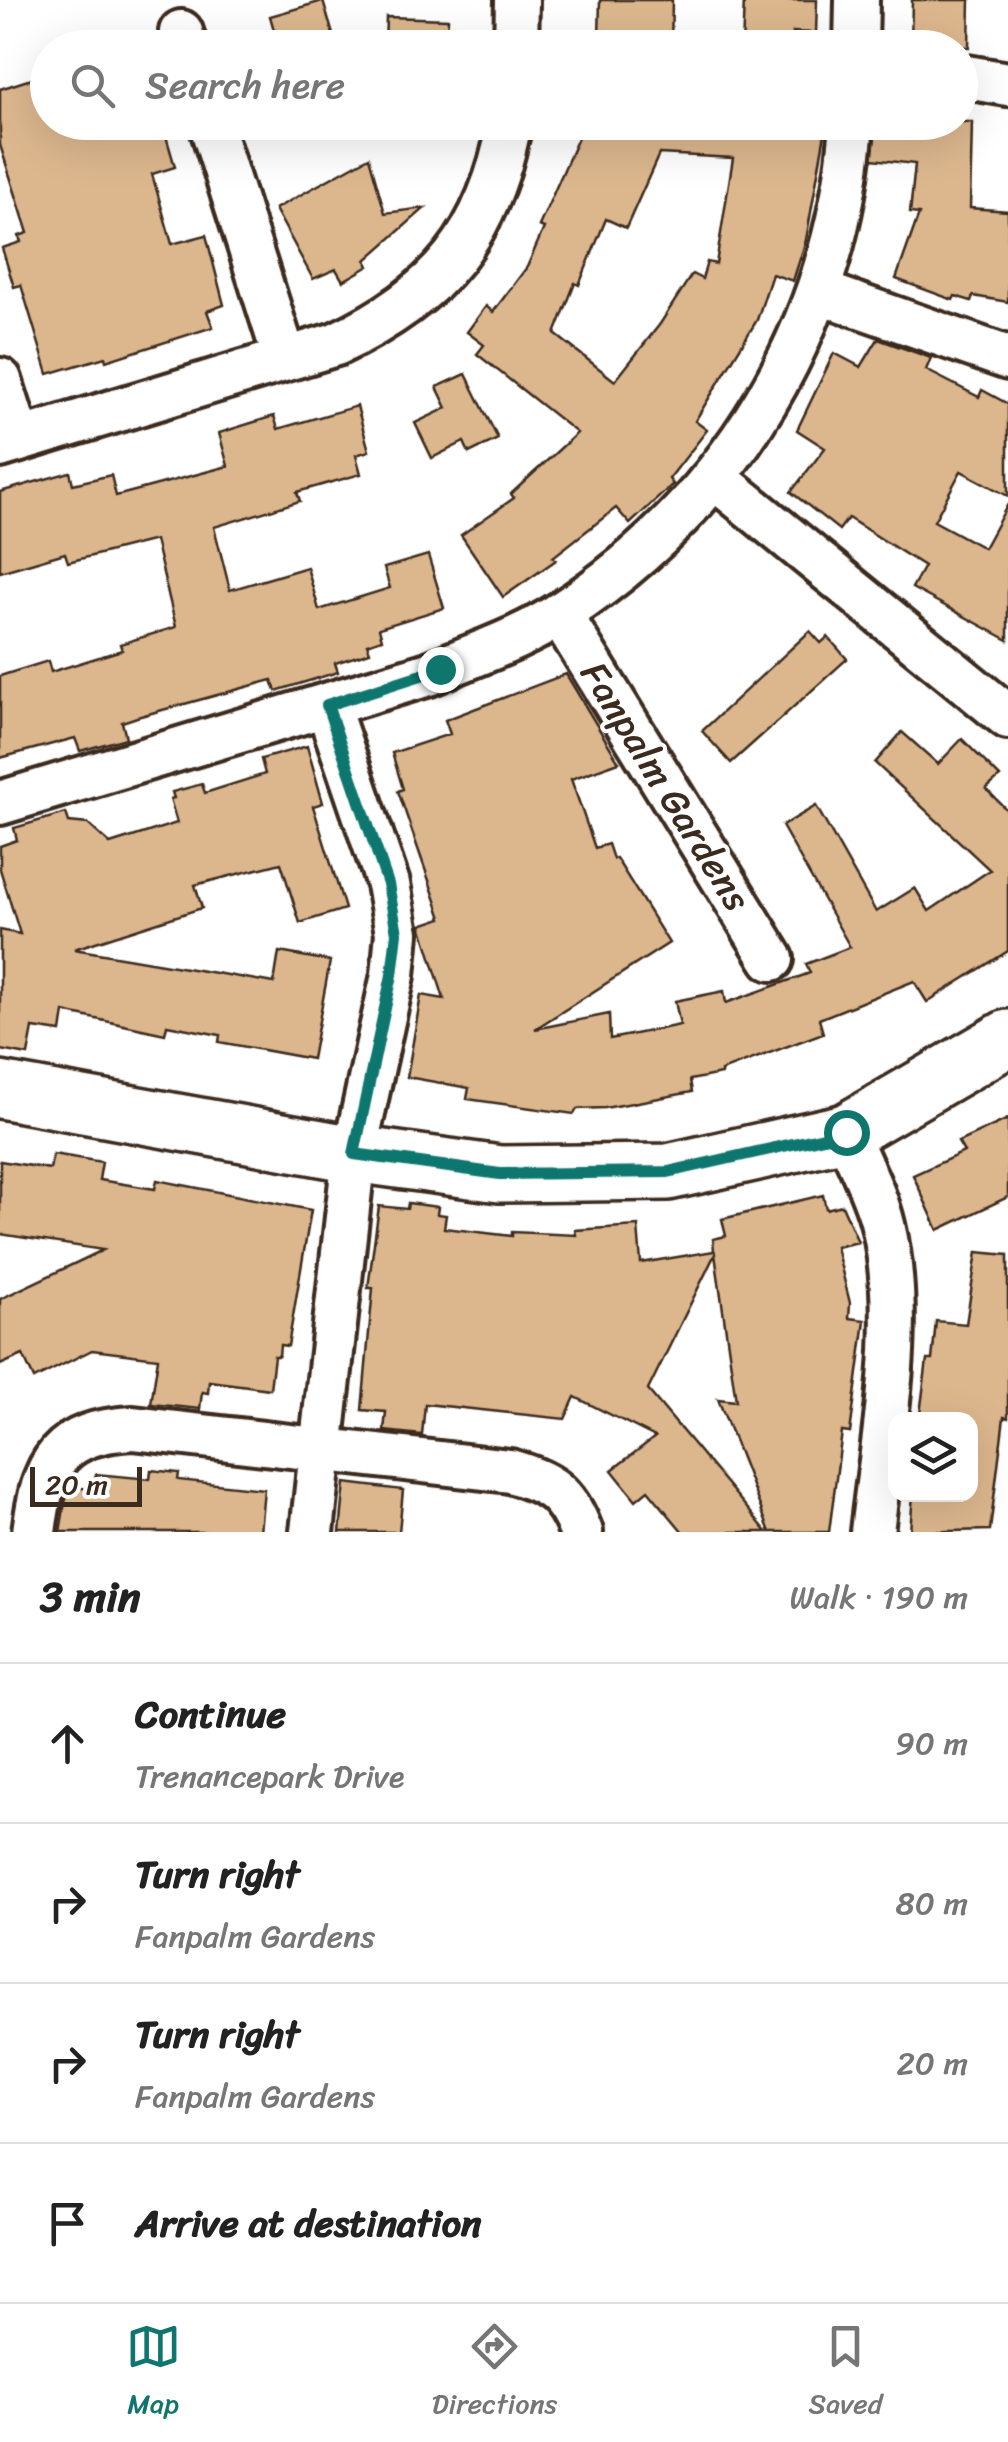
<!DOCTYPE html>
<html lang="en">
<head>
<meta charset="utf-8">
<style>
  body { margin:0; font-family:Sriracha,sans-serif; background:#f6f6f6; color:#222 }
  .controls { position:absolute; right:30px; bottom:30px; display:grid; overflow:hidden; border-radius:20px; box-shadow:0 10px 40px #0002 }
  .controls button { width:90px; height:90px; display:grid; place-items:center; padding:0; border:0; border-bottom:2px solid #e0e0e0; background:#fff; color:#222; font:50px sans-serif }
  .scale { position:absolute; left:30px; bottom:25px; width:112px; box-sizing:border-box; padding-left:10px; border:5px solid #3b2a1e; border-top:0; font-size:28px; line-height:35px; white-space:nowrap; color:#3b2a1e; -webkit-text-stroke:8px #fff; paint-order:stroke }
  .stop { position:absolute; width:30px; height:30px; margin:-22px; border:8px solid #0f766e; border-radius:50%; background:#fff }
  .stop.end { background:#0f766e; border-color:#fff; box-shadow:0 2px 10px #0008 }
  .list { margin:0; padding:0; list-style:none }
  h2 { display:flex; justify-content:space-between; align-items:center; height:130px; margin:0; padding:0 40px; font-size:42px }
  h2 small { font-size:32px; font-weight:400; color:#767676 }
  .list li { display:grid; grid-template-columns:65px 1fr auto; gap:30px; align-items:center; box-sizing:border-box; height:160px; padding:0 40px; border-top:2px solid #e0e0e0 }
  .list b { display:block; font-size:38px; white-space:nowrap }
  .list p { margin:0; font-size:32px; white-space:nowrap; color:#767676 }
  .list em { font-size:32px; font-style:normal; color:#767676 }
  .icon { flex:none; width:55px; height:55px; fill:none; stroke:currentColor; stroke-width:2; stroke-linecap:round; stroke-linejoin:round }
  .map { position:relative; flex:none; width:1008px; height:1532px; overflow:hidden }
  .search { position:absolute; background:#fff; box-shadow:0 10px 40px #0002; left:30px; right:30px; top:30px; height:110px; display:flex; align-items:center; gap:25px; box-sizing:border-box; padding:0 35px; border-radius:55px; color:#767676; font-size:38px }
  .sheet { height:770px; background:#fff }
  nav { display:flex; justify-content:space-around; align-items:center; box-sizing:border-box; height:140px; border-top:2px solid #e0e0e0; background:#fff; font-size:28px; color:#767676 }
  nav a { display:grid; justify-items:center; gap:5px }
  nav .on { color:#0f766e }
  .map>svg:first-child { display:block }
</style>
</head>
<body>
<div class="map">
<svg width="1008" height="1532" viewBox="0 0 1008 1532">
  <rect width="100%" height="100%" fill="#fff"/>
  <filter id="ink" filterUnits="userSpaceOnUse"><feTurbulence type="fractalNoise" baseFrequency=".01" numOctaves="2"/><feDisplacementMap in="SourceGraphic" scale="20" xChannelSelector="R" yChannelSelector="G"/><feConvolveMatrix kernelMatrix="1 2 1 2 8 2 1 2 1" color-interpolation-filters="sRGB"/></filter>
  <g filter="url(#ink)">
    <g fill="#dcb78e" stroke="#3b2a1e" stroke-width="2.5" fill-rule="evenodd">
      <path d="M 600,0 L 672,0 L 671,48 L 613,48 L 614,39 L 599,38 Z"/>
      <path d="M 744,0 L 817,0 L 816,33 L 793,32 L 792,48 L 742,48 Z"/>
      <path d="M 912,0 L 970,0 L 969,47 L 911,45 Z"/>
      <path d="M 323,1 L 337,48 L 279,48 L 270,16 Z"/>
      <path d="M 386,17 L 448,19 L 446,48 L 385,48 Z"/>
      <path d="M 34,78 L 46,122 L 162,122 L 175,167 L 152,174 L 172,244 L 206,235 L 224,305 L 207,311 L 213,327 L 106,361 L 105,357 L 48,374 L 21,285 L 14,287 L 2,248 L 21,242 L 19,236 L 28,233 L 0,145 L 0,89 Z"/>
      <path d="M 585,122 L 827,122 L 806,240 L 793,281 L 772,274 L 757,320 L 695,421 L 707,430 L 669,479 L 673,484 L 630,524 L 616,508 L 553,557 L 556,560 L 503,597 L 461,535 L 514,498 L 511,494 L 577,433 L 477,354 L 484,345 L 467,332 L 486,306 L 493,312 L 527,267 L 544,228 L 539,226 ZM 659,154 L 733,158 L 716,264 L 707,262 L 702,279 L 692,274 L 660,324 L 615,381 L 555,334 L 575,283 L 579,285 L 606,219 L 626,228 Z"/>
      <path d="M 900,122 L 972,122 L 970,208 L 1008,211 L 1008,302 L 973,296 L 971,301 L 955,296 L 953,300 L 896,279 L 919,214 L 910,213 L 915,164 L 872,159 L 877,123 L 900,126 Z"/>
      <path d="M 369,157 L 385,213 L 425,208 L 366,260 L 369,266 L 343,281 L 336,269 L 313,279 L 275,209 Z"/>
      <path d="M 878,339 L 931,358 L 926,370 L 979,397 L 982,390 L 1008,404 L 1008,496 L 961,471 L 934,521 L 984,548 L 1008,504 L 1008,640 L 912,588 L 924,566 L 848,518 L 839,530 L 791,492 L 825,448 L 797,430 L 834,353 L 861,367 Z"/>
      <path d="M 466,374 L 498,439 L 469,453 L 464,442 L 432,458 L 415,423 L 447,408 L 437,387 Z"/>
      <path d="M 357,406 L 369,451 L 356,455 L 361,474 L 297,492 L 300,501 L 214,527 L 230,590 L 307,567 L 319,610 L 390,588 L 384,568 L 428,555 L 444,608 L 379,628 L 382,639 L 367,644 L 370,652 L 335,663 L 338,672 L 276,691 L 272,680 L 137,717 L 122,722 L 126,738 L 80,751 L 75,738 L 0,758 L 0,676 L 48,661 L 51,672 L 122,650 L 120,644 L 176,627 L 155,540 L 68,562 L 65,553 L 0,572 L 0,492 L 70,472 L 73,484 L 111,475 L 116,496 L 228,466 L 219,433 L 274,416 L 278,429 Z"/>
      <path d="M 810,631 L 821,643 L 828,637 L 847,659 L 731,763 L 702,731 Z"/>
      <path d="M 566,674 L 619,762 L 571,779 L 595,848 L 608,844 L 613,859 L 616,858 L 669,943 L 535,1029 L 609,1014 L 610,1039 L 680,1025 L 675,1001 L 724,991 L 726,1003 L 810,973 L 806,964 L 850,947 L 782,826 L 816,806 L 876,912 L 915,888 L 929,911 L 990,870 L 875,763 L 902,732 L 938,764 L 962,739 L 1000,777 L 986,789 L 1008,811 L 1008,951 L 927,1002 L 914,981 L 819,1019 L 823,1033 L 721,1071 L 721,1074 L 690,1080 L 692,1092 L 605,1108 L 577,1109 L 574,1114 L 467,1099 L 469,1088 L 407,1077 L 421,995 L 444,999 L 421,925 L 442,918 L 398,791 L 403,789 L 392,753 L 450,734 L 445,720 Z"/>
      <path d="M 307,746 L 323,803 L 313,806 L 345,909 L 300,923 L 281,863 L 195,885 L 202,908 L 74,949 L 274,983 L 279,952 L 330,961 L 312,1059 L 219,1042 L 220,1035 L 167,1025 L 165,1034 L 64,1012 L 61,1032 L 33,1028 L 28,1055 L 0,1050 L 0,930 L 20,934 L 0,869 L 0,846 L 17,840 L 14,828 L 66,813 L 69,822 L 88,824 L 110,844 L 177,823 L 170,799 L 174,798 L 172,792 L 202,784 L 205,793 L 265,774 L 261,759 Z"/>
      <path d="M 1008,1119 L 1008,1197 L 938,1230 L 913,1175 L 964,1152 L 958,1142 Z"/>
      <path d="M 53,1154 L 102,1162 L 99,1180 L 155,1189 L 157,1180 L 311,1210 L 288,1346 L 280,1345 L 279,1356 L 274,1356 L 270,1389 L 209,1381 L 208,1393 L 202,1392 L 200,1409 L 151,1404 L 158,1358 L 92,1350 L 34,1379 L 23,1355 L 0,1365 L 0,1299 L 103,1250 L 0,1234 L 0,1161 L 50,1169 Z"/>
      <path d="M 823,1195 L 826,1209 L 842,1205 L 858,1242 L 836,1247 L 850,1303 L 849,1318 L 865,1320 L 850,1433 L 842,1432 L 829,1532 L 770,1532 L 718,1399 L 736,1401 L 715,1254 L 648,1390 L 767,1532 L 683,1532 L 648,1490 L 636,1500 L 612,1470 L 655,1437 L 575,1397 L 565,1419 L 425,1404 L 422,1435 L 384,1431 L 386,1412 L 362,1410 L 373,1288 L 368,1288 L 379,1206 L 407,1209 L 408,1203 L 438,1207 L 437,1214 L 446,1215 L 444,1228 L 512,1236 L 512,1232 L 576,1235 L 575,1230 L 638,1226 L 641,1263 L 714,1251 L 713,1239 L 726,1236 L 722,1219 Z"/>
      <path d="M 977,1252 L 1008,1255 L 1008,1418 L 1004,1417 L 990,1530 L 910,1532 L 913,1494 L 970,1494 L 970,1420 L 924,1420 L 925,1415 L 920,1414 L 927,1360 L 932,1360 L 936,1321 L 966,1324 Z"/>
      <path d="M 151,1470 L 179,1473 L 178,1480 L 264,1489 L 260,1532 L 60,1532 L 65,1502 L 71,1487 L 92,1489 L 96,1474 L 150,1479 Z"/>
      <path d="M 345,1483 L 403,1490 L 399,1532 L 340,1532 Z"/>
    </g>
    <g fill="none" stroke-linecap="round" stroke-linejoin="round">
      <g stroke="#3b2a1e" stroke-width="50">
        <g id="street">
          <path d="M 181,32 L 186,48"/>
          <path d="M 516,48 L 517,0"/>
          <path d="M 856,48 L 857,0"/>
          <path d="M 960,76 L 1008,84"/>
          <path d="M 210,122 L 285,359"/>
          <path d="M 820,292 L 1008,358"/>
          <path d="M 0,380 L 19,440"/>
          <path d="M 0,446 L 336,344 C 439,296 489,235 510,122"/>
          <path d="M 715,478 L 1008,717"/>
          <path d="M 560,614 L 772,959"/>
          <path d="M 0,803 L 429,674 C 472,655 520,640 560,614 C 732,503 838,325 852,122"/>
          <path d="M 846,1132 C 858,1162 876,1194 883,1225 C 906,1321 883,1435 872,1532"/>
          <path d="M 34,1532 C 43,1461 59,1432 133,1428 L 510,1471 C 550,1483 566,1492 581,1532"/>
          <path d="M 312,1532 L 354,1154 L 393,975 L 397,933 L 388,884 L 327,705"/>
        </g>
      </g>
      <g stroke="#3b2a1e" stroke-width="62">
        <path id="secondary" d="M 0,1090 L 354,1154 L 500,1174 L 668,1172 L 846,1132 L 1008,1038"/>
      </g>
      <use href="#street" stroke="#fff" stroke-width="42"/>
      <use href="#secondary" stroke="#fff" stroke-width="55"/>
    </g>
  </g>
  <g fill="none" stroke-linecap="round" stroke-linejoin="round" filter="url(#ink)">
    <path stroke="#0f766e" stroke-width="12" d="M 440,669 L 327,705 L 388,884 L 397,933 L 392,975 L 354,1154 L 500,1174 L 668,1172 L 846,1132"/>
  </g>
  <g text-anchor="middle" stroke-width="8" stroke-linejoin="round" paint-order="stroke">
    <g font-size="38" fill="#3b2a1e" stroke="#fff">
      <text transform="translate(666 786) rotate(58)" y="13">Fanpalm Gardens</text>
    </g>
  </g>
</svg>
<div class="controls">
<button><svg class="icon" aria-label="layers" viewBox="0 0 24 24"><path d="M12 4l9 5-9 5-9-5zM3 14l9 5 9-5"/></svg></button>
</div>
<div class="scale">20 m</div>
<div class="stop" style="left:846px;top:1132px"></div>
<div class="stop end" style="left:440px;top:669px"></div>
<div class="search"><svg class="icon" aria-label="search" viewBox="0 0 24 24"><circle cx="10" cy="10" r="6"/><path d="M15 15l6 6"/></svg>Search here</div>
</div>
<section class="sheet">
<h2>3 min<small>Walk · 190 m</small></h2>
<ul class="list">
<li><svg class="icon" aria-label="ahead" viewBox="0 0 24 24"><path d="M12 20V5M6 11l6-6 6 6"/></svg><div><b>Continue</b><p>Trenancepark Drive</p></div><em>90 m</em></li>
<li><svg class="icon" aria-label="right" viewBox="0 0 24 24"><path d="M7 20v-9h11M14 6l5 5-5 5"/></svg><div><b>Turn right</b><p>Fanpalm Gardens</p></div><em>80 m</em></li>
<li><svg class="icon" aria-label="right" viewBox="0 0 24 24"><path d="M7 20v-9h11M14 6l5 5-5 5"/></svg><div><b>Turn right</b><p>Fanpalm Gardens</p></div><em>20 m</em></li>
<li><svg class="icon" aria-label="arrive" viewBox="0 0 24 24"><path d="M6 21V4h12l-3 4 3 4H6"/></svg><div><b>Arrive at destination</b></div></li>
</ul>
</section>
<nav>
<a class="on"><svg class="icon" aria-label="map" viewBox="0 0 24 24"><path d="M3 6l6-2 6 2 6-2v14l-6 2-6-2-6 2zM9 4v14M15 6v14"/></svg>Map</a>
<a><svg class="icon" aria-label="directions" viewBox="0 0 24 24"><path d="M12 3l9 9-9 9-9-9zM9 14v-3h6M13 9l2 2-2 2"/></svg>Directions</a>
<a><svg class="icon" aria-label="saved" viewBox="0 0 24 24"><path d="M7 4h10v16l-5-4-5 4z"/></svg>Saved</a>
</nav>
</body>
</html>
